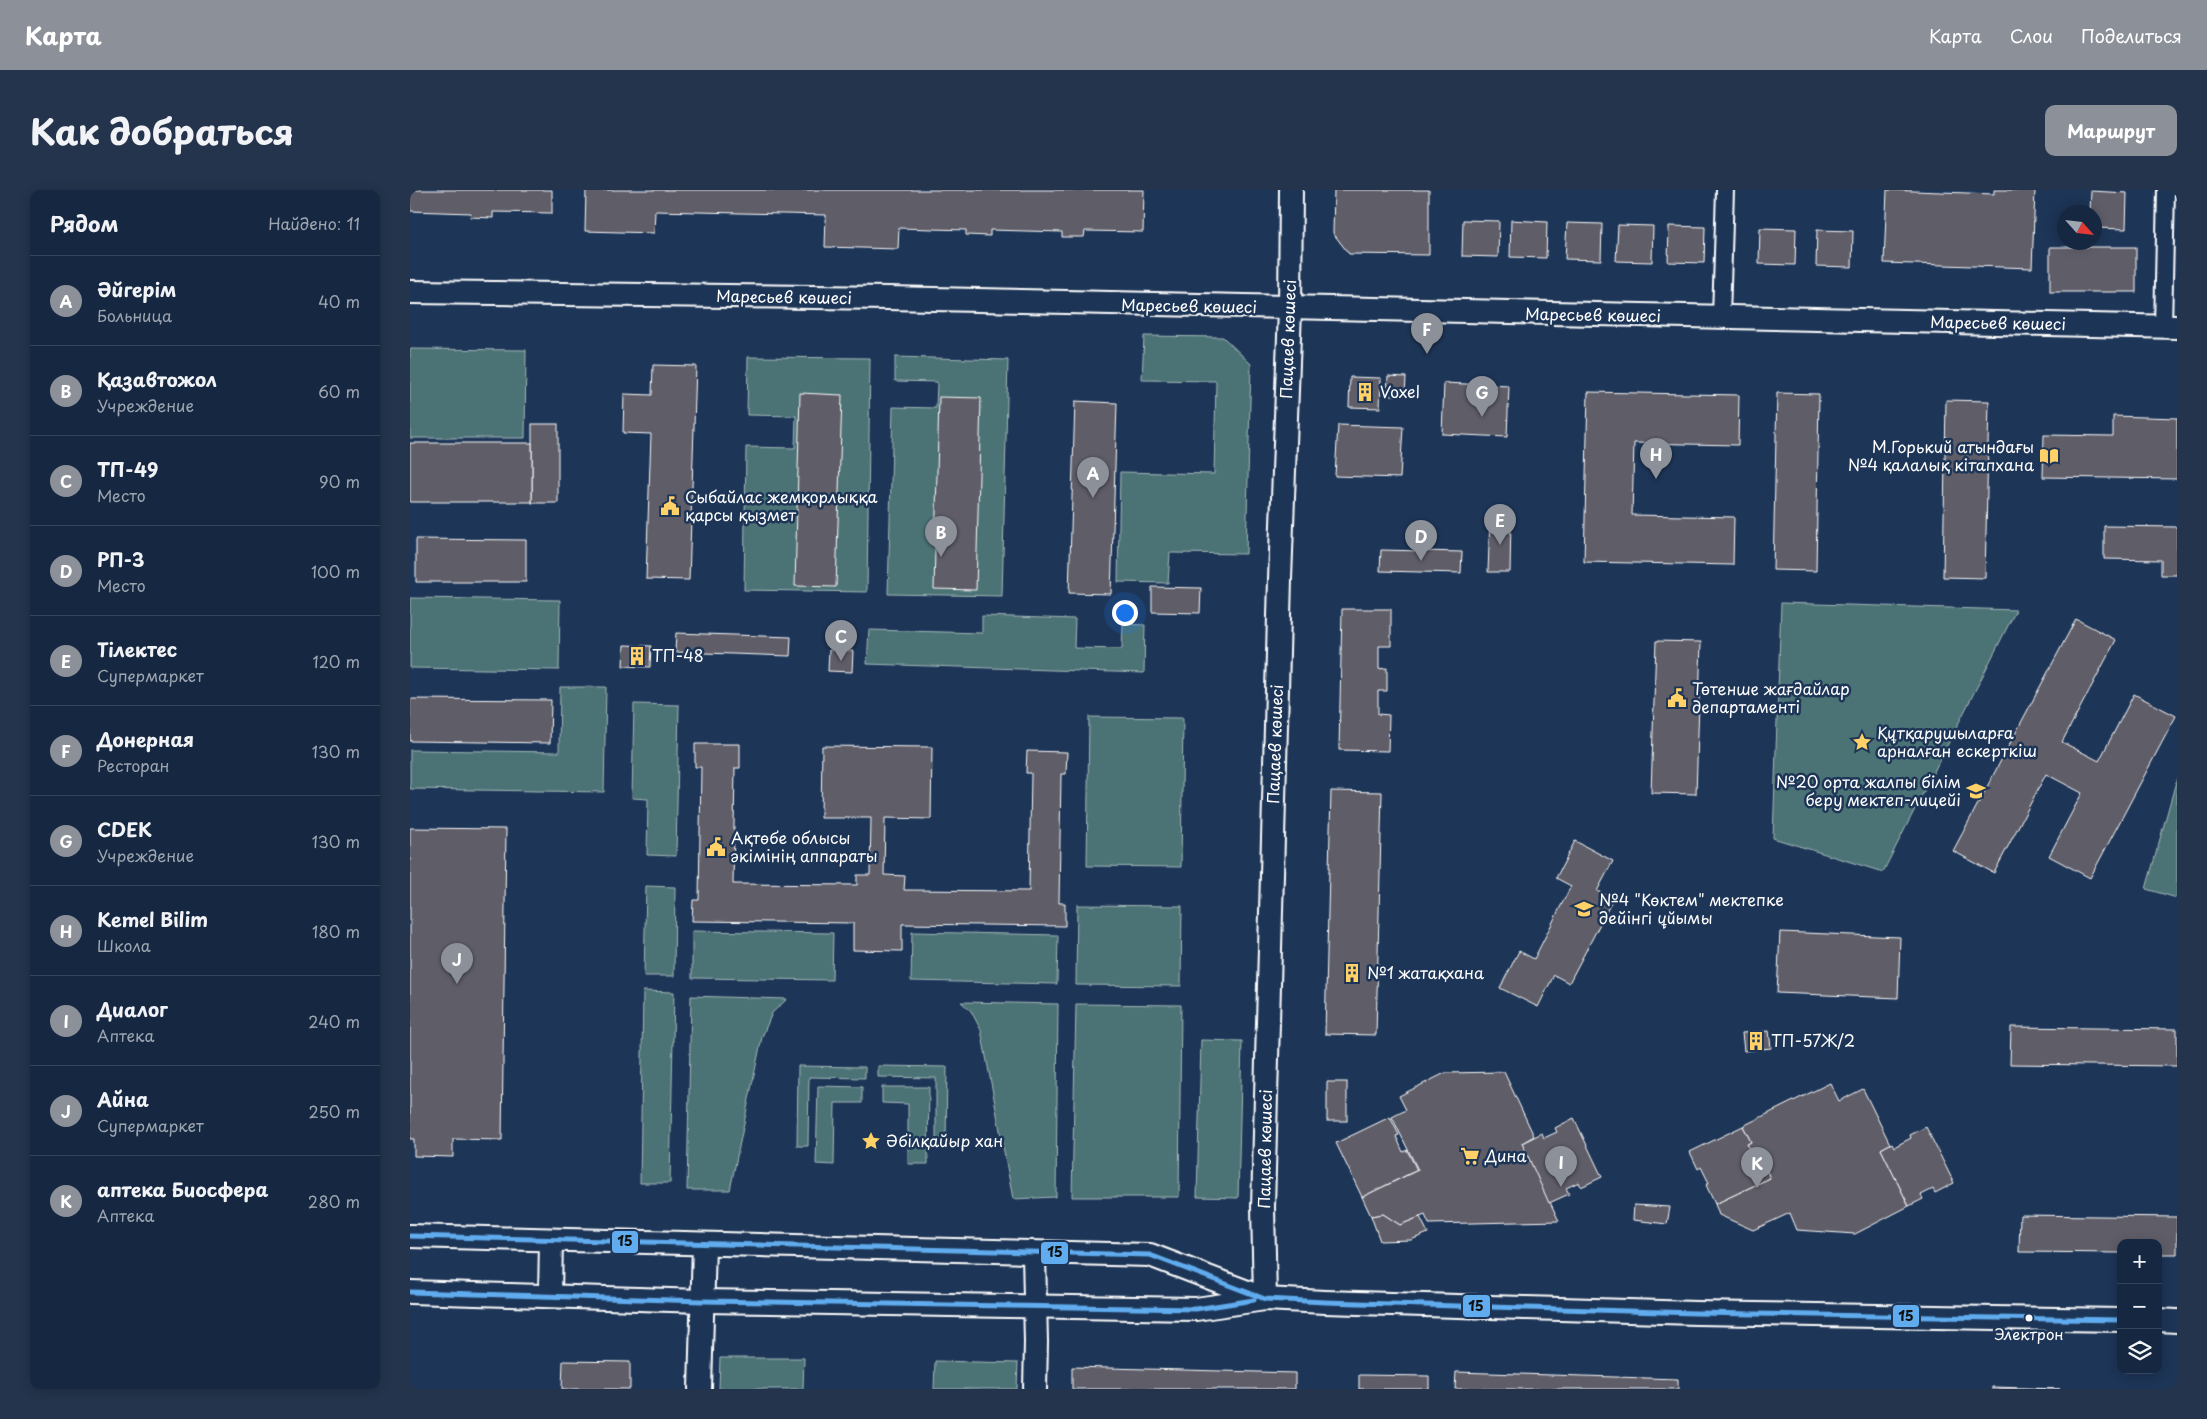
<!DOCTYPE html>
<html lang="ru">
<head>
<meta charset="utf-8">
<style>
  body { margin:0; font-family:"Playpen Sans",sans-serif; background:#23344c; color:#f1f3f6 }
  .controls { position:absolute; right:15px; bottom:15px; display:grid; overflow:hidden; border-radius:10px; box-shadow:0 2px 12px #0003 }
  .controls button { width:45px; height:45px; display:grid; place-items:center; padding:0; border:0; border-bottom:1px solid #35445a; background:#162841; color:#f1f3f6; font:25px sans-serif }
  .compass { position:absolute; left:1647px; top:15px; width:45px; height:45px; border-radius:50%; background:#162841; box-shadow:0 2px 12px #0003; rotate:117deg }
  .you { position:absolute; left:714px; top:422px; width:18px; height:18px; margin:-12px; border:4px solid #fff; border-radius:50%; background:#1a73e8; box-shadow:0 0 0 8px #1a73e833 }
  .badge { display:grid; place-items:center; width:32px; height:32px; border-radius:50%; background:#8c9099; color:#fff; font-size:16px; font-weight:700 }
  .pin { position:absolute; translate:-50% -41px; filter:drop-shadow(0 1px 2px #0008) }
  .pin::after { content:''; position:absolute; top:26px; width:18px; height:15px; background:inherit; clip-path:polygon(0 0,100% 0,50% 100%) }
  .list { margin:0; padding:0; list-style:none }
  h2 { display:flex; justify-content:space-between; align-items:center; height:65px; margin:0; padding:0 20px; font-size:21px }
  h2 small { font-size:16px; font-weight:400; color:#9ea6b1 }
  .list li { display:grid; grid-template-columns:32px 1fr auto; gap:15px; align-items:center; box-sizing:border-box; height:90px; padding:0 20px; border-top:1px solid #35445a }
  .list b { display:block; font-size:19px; white-space:nowrap }
  .list p { margin:0; font-size:16px; white-space:nowrap; color:#9ea6b1 }
  .list em { font-size:16px; font-style:normal; color:#9ea6b1 }
  .icon { flex:none; width:28px; height:28px; fill:none; stroke:currentColor; stroke-width:2; stroke-linecap:round; stroke-linejoin:round }
  .map { position:relative; flex:none; width:1767px; height:1199px; overflow:hidden; border-radius:10px }
  header { display:flex; align-items:center; gap:30px; box-sizing:border-box; height:70px; padding:0 25px; background:#8c9099; color:#fff }
  header strong { font-size:24px }
  nav { display:flex; gap:28px; margin-inline-start:auto; font-size:18px }
  .intro { display:flex; align-items:center; justify-content:space-between; box-sizing:border-box; height:120px; padding:0 30px }
  h1 { margin:0; font-size:35px }
  .button { padding:12px 22px; border-radius:10px; background:#8c9099; color:#fff; font-size:18px; font-weight:700 }
  main { display:flex; gap:30px; padding:0 30px }
  aside { flex:1; background:#162841; border-radius:10px; box-shadow:0 2px 12px #0003 }
  .map>svg:first-child { display:block }
</style>
</head>
<body>
<header>
<strong>Карта</strong>
<nav><a>Карта</a><a>Слои</a><a>Поделиться</a></nav>
</header>
<div class="intro"><h1>Как добраться</h1><a class="button">Маршрут</a></div>
<main>
<aside>
<h2>Рядом<small>Найдено: 11</small></h2>
<ul class="list">
<li><span class="badge">A</span><div><b>Әйгерім</b><p>Больница</p></div><em>40 m</em></li>
<li><span class="badge">B</span><div><b>Қазавтожол</b><p>Учреждение</p></div><em>60 m</em></li>
<li><span class="badge">C</span><div><b>ТП-49</b><p>Место</p></div><em>90 m</em></li>
<li><span class="badge">D</span><div><b>РП-3</b><p>Место</p></div><em>100 m</em></li>
<li><span class="badge">E</span><div><b>Тілектес</b><p>Супермаркет</p></div><em>120 m</em></li>
<li><span class="badge">F</span><div><b>Донерная</b><p>Ресторан</p></div><em>130 m</em></li>
<li><span class="badge">G</span><div><b>CDEK</b><p>Учреждение</p></div><em>130 m</em></li>
<li><span class="badge">H</span><div><b>Kemel Bilim</b><p>Школа</p></div><em>180 m</em></li>
<li><span class="badge">I</span><div><b>Диалог</b><p>Аптека</p></div><em>240 m</em></li>
<li><span class="badge">J</span><div><b>Айна</b><p>Супермаркет</p></div><em>250 m</em></li>
<li><span class="badge">K</span><div><b>аптека Биосфера</b><p>Аптека</p></div><em>280 m</em></li>
</ul>
</aside>
<div class="map">
<svg width="1767" height="1199" viewBox="0 0 1767 1199">
  <rect width="100%" height="100%" fill="#1d3557"/>
  <filter id="ink" filterUnits="userSpaceOnUse"><feTurbulence type="fractalNoise" baseFrequency=".02" numOctaves="2"/><feDisplacementMap in="SourceGraphic" scale="10" xChannelSelector="R" yChannelSelector="G"/><feConvolveMatrix kernelMatrix="1 2 1 2 8 2 1 2 1" color-interpolation-filters="sRGB"/></filter>
  <g filter="url(#ink)">
    <g fill="#4c7376" stroke="#a6b9ba">
      <path d="M 734,146 L 813,147 L 841,174 L 836,364 L 760,363 L 758,393 L 708,392 L 710,282 L 804,284 L 806,191 L 732,190 Z"/>
      <path d="M 0,159 L 116,160 L 115,248 L 0,248 Z"/>
      <path d="M 338,167 L 460,168 L 457,402 L 334,400 L 336,257 L 385,258 L 386,226 L 337,225 Z"/>
      <path d="M 485,167 L 598,170 L 592,406 L 478,404 L 483,217 L 526,218 L 527,192 L 485,191 Z"/>
      <path d="M 0,408 L 150,410 L 149,480 L 0,478 Z"/>
      <path d="M 1371,413 L 1606,420 L 1473,682 L 1363,648 Z"/>
      <path d="M 572,426 L 665,429 L 664,458 L 712,459 L 713,434 L 735,435 L 734,483 L 457,474 L 459,440 L 572,443 Z"/>
      <path d="M 150,497 L 196,497 L 194,602 L 0,599 L 0,560 L 149,562 Z"/>
      <path d="M 224,514 L 269,515 L 266,666 L 237,665 L 238,609 L 222,608 Z"/>
      <path d="M 679,527 L 773,528 L 771,677 L 677,676 Z"/>
      <path d="M 1767,588 L 1767,708 L 1736,699 Z"/>
      <path d="M 236,696 L 265,697 L 264,786 L 234,786 Z"/>
      <path d="M 667,715 L 772,716 L 771,796 L 666,795 Z"/>
      <path d="M 282,741 L 423,743 L 422,790 L 282,788 Z"/>
      <path d="M 502,742 L 648,745 L 647,794 L 501,791 Z"/>
      <path d="M 233,801 L 264,802 L 260,993 L 230,993 Z"/>
      <path d="M 281,806 L 377,809 L 362,823 L 352,847 L 320,1000 L 277,1000 Z"/>
      <path d="M 551,812 L 648,814 L 646,1007 L 603,1009 L 571,840 L 561,821 Z"/>
      <path d="M 666,814 L 771,815 L 769,1007 L 662,1007 Z"/>
      <path d="M 791,850 L 832,851 L 828,1008 L 787,1007 Z"/>
      <path d="M 388,876 L 455,877 L 455,888 L 399,887 L 398,956 L 387,956 Z"/>
      <path d="M 468,876 L 537,877 L 536,956 L 526,956 L 526,888 L 468,887 Z"/>
      <path d="M 408,896 L 452,897 L 452,913 L 425,913 L 424,975 L 406,974 Z"/>
      <path d="M 472,897 L 519,897 L 518,974 L 498,974 L 498,914 L 472,913 Z"/>
      <path d="M 310,1168 L 394,1168 L 393,1199 L 309,1199 Z"/>
      <path d="M 525,1171 L 608,1173 L 607,1199 L 524,1199 Z"/>
    </g>
    <g fill="#5e5d68" stroke="#fff">
      <path d="M 0,0 L 142,0 L 142,23 L 83,22 L 83,28 L 60,27 L 61,23 L 0,21 Z"/>
      <path d="M 176,0 L 734,0 L 733,42 L 675,41 L 674,47 L 652,47 L 652,42 L 580,40 L 580,46 L 556,45 L 556,40 L 489,38 L 488,59 L 415,57 L 416,25 L 245,21 L 244,43 L 175,41 Z"/>
      <path d="M 924,0 L 1019,0 L 1019,65 L 939,64 L 923,43 Z"/>
      <path d="M 1477,0 L 1584,4 L 1584,0 L 1625,0 L 1622,78 L 1474,73 Z"/>
      <path d="M 1681,1 L 1717,3 L 1716,39 L 1684,38 L 1684,22 L 1680,22 Z"/>
      <path d="M 1053,30 L 1089,31 L 1088,67 L 1052,66 Z"/>
      <path d="M 1101,30 L 1137,32 L 1136,68 L 1100,67 Z"/>
      <path d="M 1157,33 L 1192,34 L 1191,70 L 1155,69 Z"/>
      <path d="M 1208,35 L 1243,36 L 1242,72 L 1206,71 Z"/>
      <path d="M 1259,36 L 1295,37 L 1294,73 L 1258,72 Z"/>
      <path d="M 1350,38 L 1386,39 L 1385,75 L 1349,74 Z"/>
      <path d="M 1407,40 L 1443,41 L 1442,77 L 1406,76 Z"/>
      <rect x="1640" y="57" width="86" height="45"/>
      <path d="M 243,175 L 286,176 L 279,390 L 236,389 L 241,244 L 213,243 L 214,204 L 242,205 Z"/>
      <path d="M 978,186 L 996,187 L 995,205 L 977,205 Z"/>
      <path d="M 940,187 L 971,188 L 970,218 L 939,217 Z"/>
      <path d="M 1034,193 L 1099,196 L 1097,247 L 1032,244 Z"/>
      <path d="M 1178,202 L 1329,205 L 1328,255 L 1224,253 L 1222,325 L 1324,327 L 1323,375 L 1174,372 Z"/>
      <path d="M 390,203 L 432,205 L 426,397 L 385,396 Z"/>
      <path d="M 1367,203 L 1409,204 L 1406,381 L 1363,380 Z"/>
      <path d="M 529,207 L 571,208 L 566,400 L 524,399 Z"/>
      <path d="M 1536,210 L 1579,211 L 1575,388 L 1533,387 Z"/>
      <path d="M 665,211 L 707,213 L 701,404 L 659,403 Z"/>
      <path d="M 1703,226 L 1767,228 L 1767,289 L 1633,287 L 1634,245 L 1703,246 Z"/>
      <rect x="122" y="234" width="26" height="79"/>
      <path d="M 928,235 L 993,237 L 990,288 L 925,286 Z"/>
      <rect x="0" y="253" width="122" height="59"/>
      <path d="M 1080,328 L 1101,329 L 1100,382 L 1078,382 Z"/>
      <path d="M 1694,336 L 1767,337 L 1767,385 L 1751,385 L 1751,370 L 1694,369 Z"/>
      <path d="M 6,349 L 116,350 L 116,392 L 6,392 Z"/>
      <path d="M 971,360 L 1052,362 L 1051,383 L 970,381 Z"/>
      <path d="M 742,397 L 791,398 L 790,423 L 742,422 Z"/>
      <path d="M 932,419 L 981,419 L 981,456 L 969,456 L 969,479 L 977,478 L 977,501 L 968,501 L 968,524 L 979,525 L 978,561 L 929,560 Z"/>
      <path d="M 1666,429 L 1706,450 L 1652,552 L 1689,571 L 1724,504 L 1766,526 L 1680,688 L 1639,666 L 1672,603 L 1636,584 L 1584,683 L 1543,661 Z"/>
      <path d="M 266,443 L 381,447 L 380,466 L 265,462 Z"/>
      <path d="M 1246,451 L 1291,452 L 1286,604 L 1241,603 Z"/>
      <path d="M 214,455 L 241,456 L 240,477 L 213,476 Z"/>
      <path d="M 419,460 L 443,461 L 442,482 L 418,481 Z"/>
      <path d="M 0,509 L 141,510 L 140,553 L 0,551 Z"/>
      <path d="M 285,554 L 330,554 L 330,578 L 325,578 L 323,694 L 447,695 L 447,685 L 460,685 L 461,628 L 411,628 L 412,556 L 522,557 L 521,629 L 475,628 L 474,685 L 495,686 L 494,700 L 619,701 L 621,583 L 616,583 L 617,561 L 657,562 L 656,584 L 651,584 L 649,713 L 655,713 L 655,736 L 492,734 L 492,761 L 443,760 L 443,733 L 282,731 L 283,710 L 289,710 L 291,577 L 285,577 Z"/>
      <path d="M 921,601 L 972,602 L 966,845 L 915,844 Z"/>
      <path d="M 0,638 L 96,639 L 92,950 L 43,949 L 43,967 L 4,966 L 4,949 L 0,949 Z"/>
      <path d="M 1165,651 L 1203,671 L 1187,701 L 1203,709 L 1159,793 L 1144,785 L 1128,817 L 1090,798 L 1109,761 L 1124,769 L 1161,696 L 1146,688 Z"/>
      <path d="M 1370,742 L 1490,747 L 1488,808 L 1367,803 Z"/>
      <path d="M 1601,837 L 1767,839 L 1767,876 L 1600,874 Z"/>
      <path d="M 1359,841 L 1361,858 L 1334,861 L 1332,843 Z"/>
      <path d="M 1094,882 L 1124,946 L 1112,953 L 1149,1031 L 1019,1034 L 1015,1025 L 990,1035 L 973,1024 L 961,1026 L 952,1007 L 1008,980 L 982,927 L 996,920 L 989,906 L 1035,883 Z"/>
      <rect x="917" y="892" width="20" height="39"/>
      <path d="M 1420,893 L 1429,911 L 1453,899 L 1480,954 L 1471,959 L 1499,1016 L 1445,1044 L 1387,1040 L 1380,1023 L 1343,1040 L 1309,1025 L 1305,1014 L 1360,988 L 1352,971 L 1347,974 L 1337,954 L 1341,952 L 1333,936 Z"/>
      <path d="M 980,927 L 989,945 L 986,946 L 993,962 L 997,960 L 1007,980 L 952,1007 L 926,953 Z"/>
      <path d="M 1164,928 L 1192,987 L 1171,997 L 1169,992 L 1156,998 L 1159,1004 L 1139,1013 L 1112,953 L 1132,943 L 1134,948 L 1147,942 L 1145,938 Z"/>
      <path d="M 1333,936 L 1341,952 L 1337,954 L 1347,974 L 1352,971 L 1360,988 L 1305,1014 L 1296,995 L 1299,993 L 1291,977 L 1288,979 L 1280,962 Z"/>
      <path d="M 1516,937 L 1544,993 L 1525,1003 L 1523,999 L 1511,1005 L 1513,1009 L 1499,1016 L 1471,959 L 1482,953 L 1484,957 L 1501,948 L 1500,945 Z"/>
      <path d="M 1224,1015 L 1260,1017 L 1257,1034 L 1223,1030 Z"/>
      <path d="M 973,1024 L 990,1035 L 1010,1027 L 1018,1043 L 1001,1050 L 970,1051 L 961,1026 Z"/>
      <path d="M 1610,1025 L 1767,1027 L 1767,1064 L 1748,1064 L 1748,1053 L 1711,1053 L 1711,1063 L 1609,1062 Z"/>
      <path d="M 153,1171 L 220,1172 L 220,1199 L 152,1199 Z"/>
      <path d="M 662,1177 L 885,1183 L 885,1199 L 662,1199 Z"/>
      <path d="M 1046,1182 L 1268,1189 L 1268,1199 L 1045,1199 Z"/>
      <path d="M 949,1185 L 1019,1186 L 1019,1199 L 949,1199 Z"/>
      <path d="M 1582,1197 L 1650,1199 L 1582,1199 Z"/>
    </g>
    <g fill="none" stroke-linecap="round" stroke-linejoin="round">
      <g stroke="#fff" stroke-width="20">
        <g id="street">
          <path d="M 1311,127 L 1315,0"/>
          <path d="M 1753,137 L 1756,0"/>
        </g>
      </g>
      <g stroke="#fff" stroke-width="26">
        <g id="secondary">
          <path d="M 0,102 L 478,108 L 1767,137"/>
          <path d="M 0,1046 L 740,1065 L 853,1108"/>
          <path d="M 624,1064 L 626,1152 L 625,1199"/>
          <path d="M 0,1102 L 292,1111 L 786,1119 L 855,1109 L 915,1112 L 1286,1123 L 1711,1130"/>
          <path d="M 140,1106 L 141,1050"/>
          <path d="M 855,1109 L 853,1017 L 870,389 L 880,119 L 881,0"/>
          <path d="M 1748,1130 L 1767,1131"/>
          <path d="M 290,1199 L 294,1055"/>
        </g>
      </g>
      <use href="#street" stroke="#1d3557" stroke-width="16"/>
      <use href="#secondary" stroke="#1d3557" stroke-width="22"/>
      <g stroke="#1d3557" stroke-width="9">
        <g id="bus-1">
          <path d="M 0,1046 L 740,1065 L 855,1109 L 915,1112 L 1286,1123 L 1711,1130"/>
          <path d="M 0,1102 L 292,1111 L 786,1119 L 844,1110"/>
        </g>
      </g>
      <use href="#bus-1" stroke="#60acee" stroke-width="5"/>
    </g>
  </g>
  <defs>
    <g id="building-bare" transform="scale(1.5)"><path d="M-4-6H4V6H1V3H-1V6H-4ZM-2.5-4.3h1.7v1.8h-1.7ZM.8-4.3h1.7v1.8H.8ZM-2.5-1h1.7V.8h-1.7ZM.8-1h1.7V.8H.8Z" fill="#ffd166" stroke="#1d3557" stroke-width="2.5" paint-order="stroke"/></g>
    <g id="library-bare" transform="scale(1.5)"><path d="M-6-4Q-3-5.5-.7-3.5V5Q-3 3-6 4ZM6-4Q3-5.5 .7-3.5V5Q3 3 6 4Z" fill="#ffd166" stroke="#1d3557" stroke-width="2.5" paint-order="stroke"/></g>
    <g id="civic-bare" transform="scale(1.5)"><path d="M-.6-6.5H3V-4.5H.6V-3L4-1V1h2V6H-6V1h2V-1L-.6-3ZM-1.2 2.5V6h2.4V2.5Z" fill="#ffd166" stroke="#1d3557" stroke-width="2.5" paint-order="stroke"/></g>
    <g id="sight-bare" transform="scale(1.5)"><path d="M0-6L1.8-2.2L6-1.7L2.9 1.2L3.7 5.4L0 3.3L-3.7 5.4L-2.9 1.2L-6-1.7L-1.8-2.2Z" fill="#ffd166" stroke="#1d3557" stroke-width="2.5" paint-order="stroke"/></g>
    <g id="school-bare" transform="scale(1.5)"><path d="M0-5L7-2L0 1L-7-2ZM-4 1L0 2.5L4 1V4Q0 6-4 4Z" fill="#ffd166" stroke="#1d3557" stroke-width="2.5" paint-order="stroke"/></g>
    <g id="supermarket-bare" transform="scale(1.5)"><path d="M-6-5.5h2.5l.6 2H6L4.5 2H-2.5L-4.4-4H-6ZM-1.5 3.2a1.3 1.3 0 1 0 .1 0ZM3 3.2a1.3 1.3 0 1 0 .1 0Z" fill="#ffd166" stroke="#1d3557" stroke-width="2.5" paint-order="stroke"/></g>
  </defs>
  <g fill-rule="evenodd">
    <use href="#building-bare" x="955" y="202"/>
    <use href="#library-bare" x="1639" y="266"/>
    <use href="#civic-bare" x="260" y="316"/>
    <use href="#building-bare" x="227" y="466"/>
    <use href="#civic-bare" x="1267" y="508"/>
    <use href="#sight-bare" x="1452" y="552"/>
    <use href="#school-bare" x="1566" y="601"/>
    <use href="#civic-bare" x="306" y="657"/>
    <use href="#school-bare" x="1174" y="719"/>
    <use href="#building-bare" x="942" y="783"/>
    <use href="#building-bare" x="1346" y="851"/>
    <use href="#sight-bare" x="461" y="951"/>
    <use href="#supermarket-bare" x="1060" y="966"/>
  </g>
  <circle fill="#fff" stroke="#1d3557" stroke-width="2" cx="1619" cy="1128" r="4.5"/>
  <g text-anchor="middle" stroke-width="5" stroke-linejoin="round" paint-order="stroke">
    <g font-size="15" fill="#fff" stroke="#1d3557">
      <text x="1619" y="1150">Электрон</text>
    </g>
    <g font-size="16" fill="#fff" stroke="#1d3557">
      <text transform="translate(374 107) rotate(1)" y="6">Маресьев көшесі</text>
      <text transform="translate(779 116) rotate(1)" y="6">Маресьев көшесі</text>
      <text transform="translate(1183 125) rotate(1)" y="6">Маресьев көшесі</text>
      <text transform="translate(1588 133) rotate(1)" y="6">Маресьев көшесі</text>
      <text transform="translate(878 149) rotate(-88)" y="6">Пацаев көшесі</text>
      <text transform="translate(865 554) rotate(-88)" y="6">Пацаев көшесі</text>
      <text transform="translate(855 959) rotate(-89)" y="6">Пацаев көшесі</text>
    </g>
    <g font-size="16" fill="#fff" stroke="#1d3557" text-anchor="start">
      <text x="970" y="208">Voxel</text>
      <text x="1624" y="263" text-anchor="end">М.Горький атындағы<tspan x="1624" dy="18">№4 қалалық кітапхана</tspan></text>
      <text x="275" y="313">Сыбайлас жемқорлыққа<tspan x="275" dy="18">қарсы қызмет</tspan></text>
      <text x="242" y="472">ТП-48</text>
      <text x="1282" y="505">Төтенше жағдайлар<tspan x="1282" dy="18">департаменті</tspan></text>
      <text x="1467" y="549">Құтқарушыларға<tspan x="1467" dy="18">арналған ескерткіш</tspan></text>
      <text x="1551" y="598" text-anchor="end">№20 орта жалпы білім<tspan x="1551" dy="18">беру мектеп-лицейі</tspan></text>
      <text x="321" y="654">Ақтөбе облысы<tspan x="321" dy="18">әкімінің аппараты</tspan></text>
      <text x="1189" y="716">№4 "Көктем" мектепке<tspan x="1189" dy="18">дейінгі ұйымы</tspan></text>
      <text x="957" y="789">№1 жатақхана</text>
      <text x="1361" y="857">ТП-57Ж/2</text>
      <text x="476" y="957">Әбілқайыр хан</text>
      <text x="1075" y="972">Дина</text>
    </g>
  </g>
  <g stroke="#1d3557" stroke-width="2">
    <rect x="201" y="1040" width="28" height="24" rx="5" fill="#60acee"/>
    <rect x="630" y="1051" width="29" height="24" rx="5" fill="#60acee"/>
    <rect x="1052" y="1104" width="29" height="24" rx="5" fill="#60acee"/>
    <rect x="1482" y="1114" width="28" height="24" rx="5" fill="#60acee"/>
  </g>
  <g font-size="14" text-anchor="middle" font-weight="bold" fill="#111">
    <text x="215" y="1056">15</text>
    <text x="645" y="1067">15</text>
    <text x="1066" y="1121">15</text>
    <text x="1496" y="1131">15</text>
  </g>
</svg>
<div class="controls">
<button>+</button>
<button>−</button>
<button><svg class="icon" aria-label="layers" viewBox="0 0 24 24"><path d="M12 4l9 5-9 5-9-5zM3 14l9 5 9-5"/></svg></button>
</div>
<svg class="compass" viewBox="-18 -18 36 36"><path d="M0-13l5 13h-10z" fill="#e53935"/><path d="M0 13l5-13h-10z" fill="#9ea6b1"/></svg>
<div class="you"></div>
<div class="pin badge" style="left:683px;top:308px">A</div>
<div class="pin badge" style="left:531px;top:367px">B</div>
<div class="pin badge" style="left:431px;top:471px">C</div>
<div class="pin badge" style="left:1011px;top:371px">D</div>
<div class="pin badge" style="left:1090px;top:355px">E</div>
<div class="pin badge" style="left:1017px;top:164px">F</div>
<div class="pin badge" style="left:1072px;top:227px">G</div>
<div class="pin badge" style="left:1246px;top:289px">H</div>
<div class="pin badge" style="left:1151px;top:997px">I</div>
<div class="pin badge" style="left:47px;top:794px">J</div>
<div class="pin badge" style="left:1347px;top:998px">K</div>
</div>
</main>
</body>
</html>
